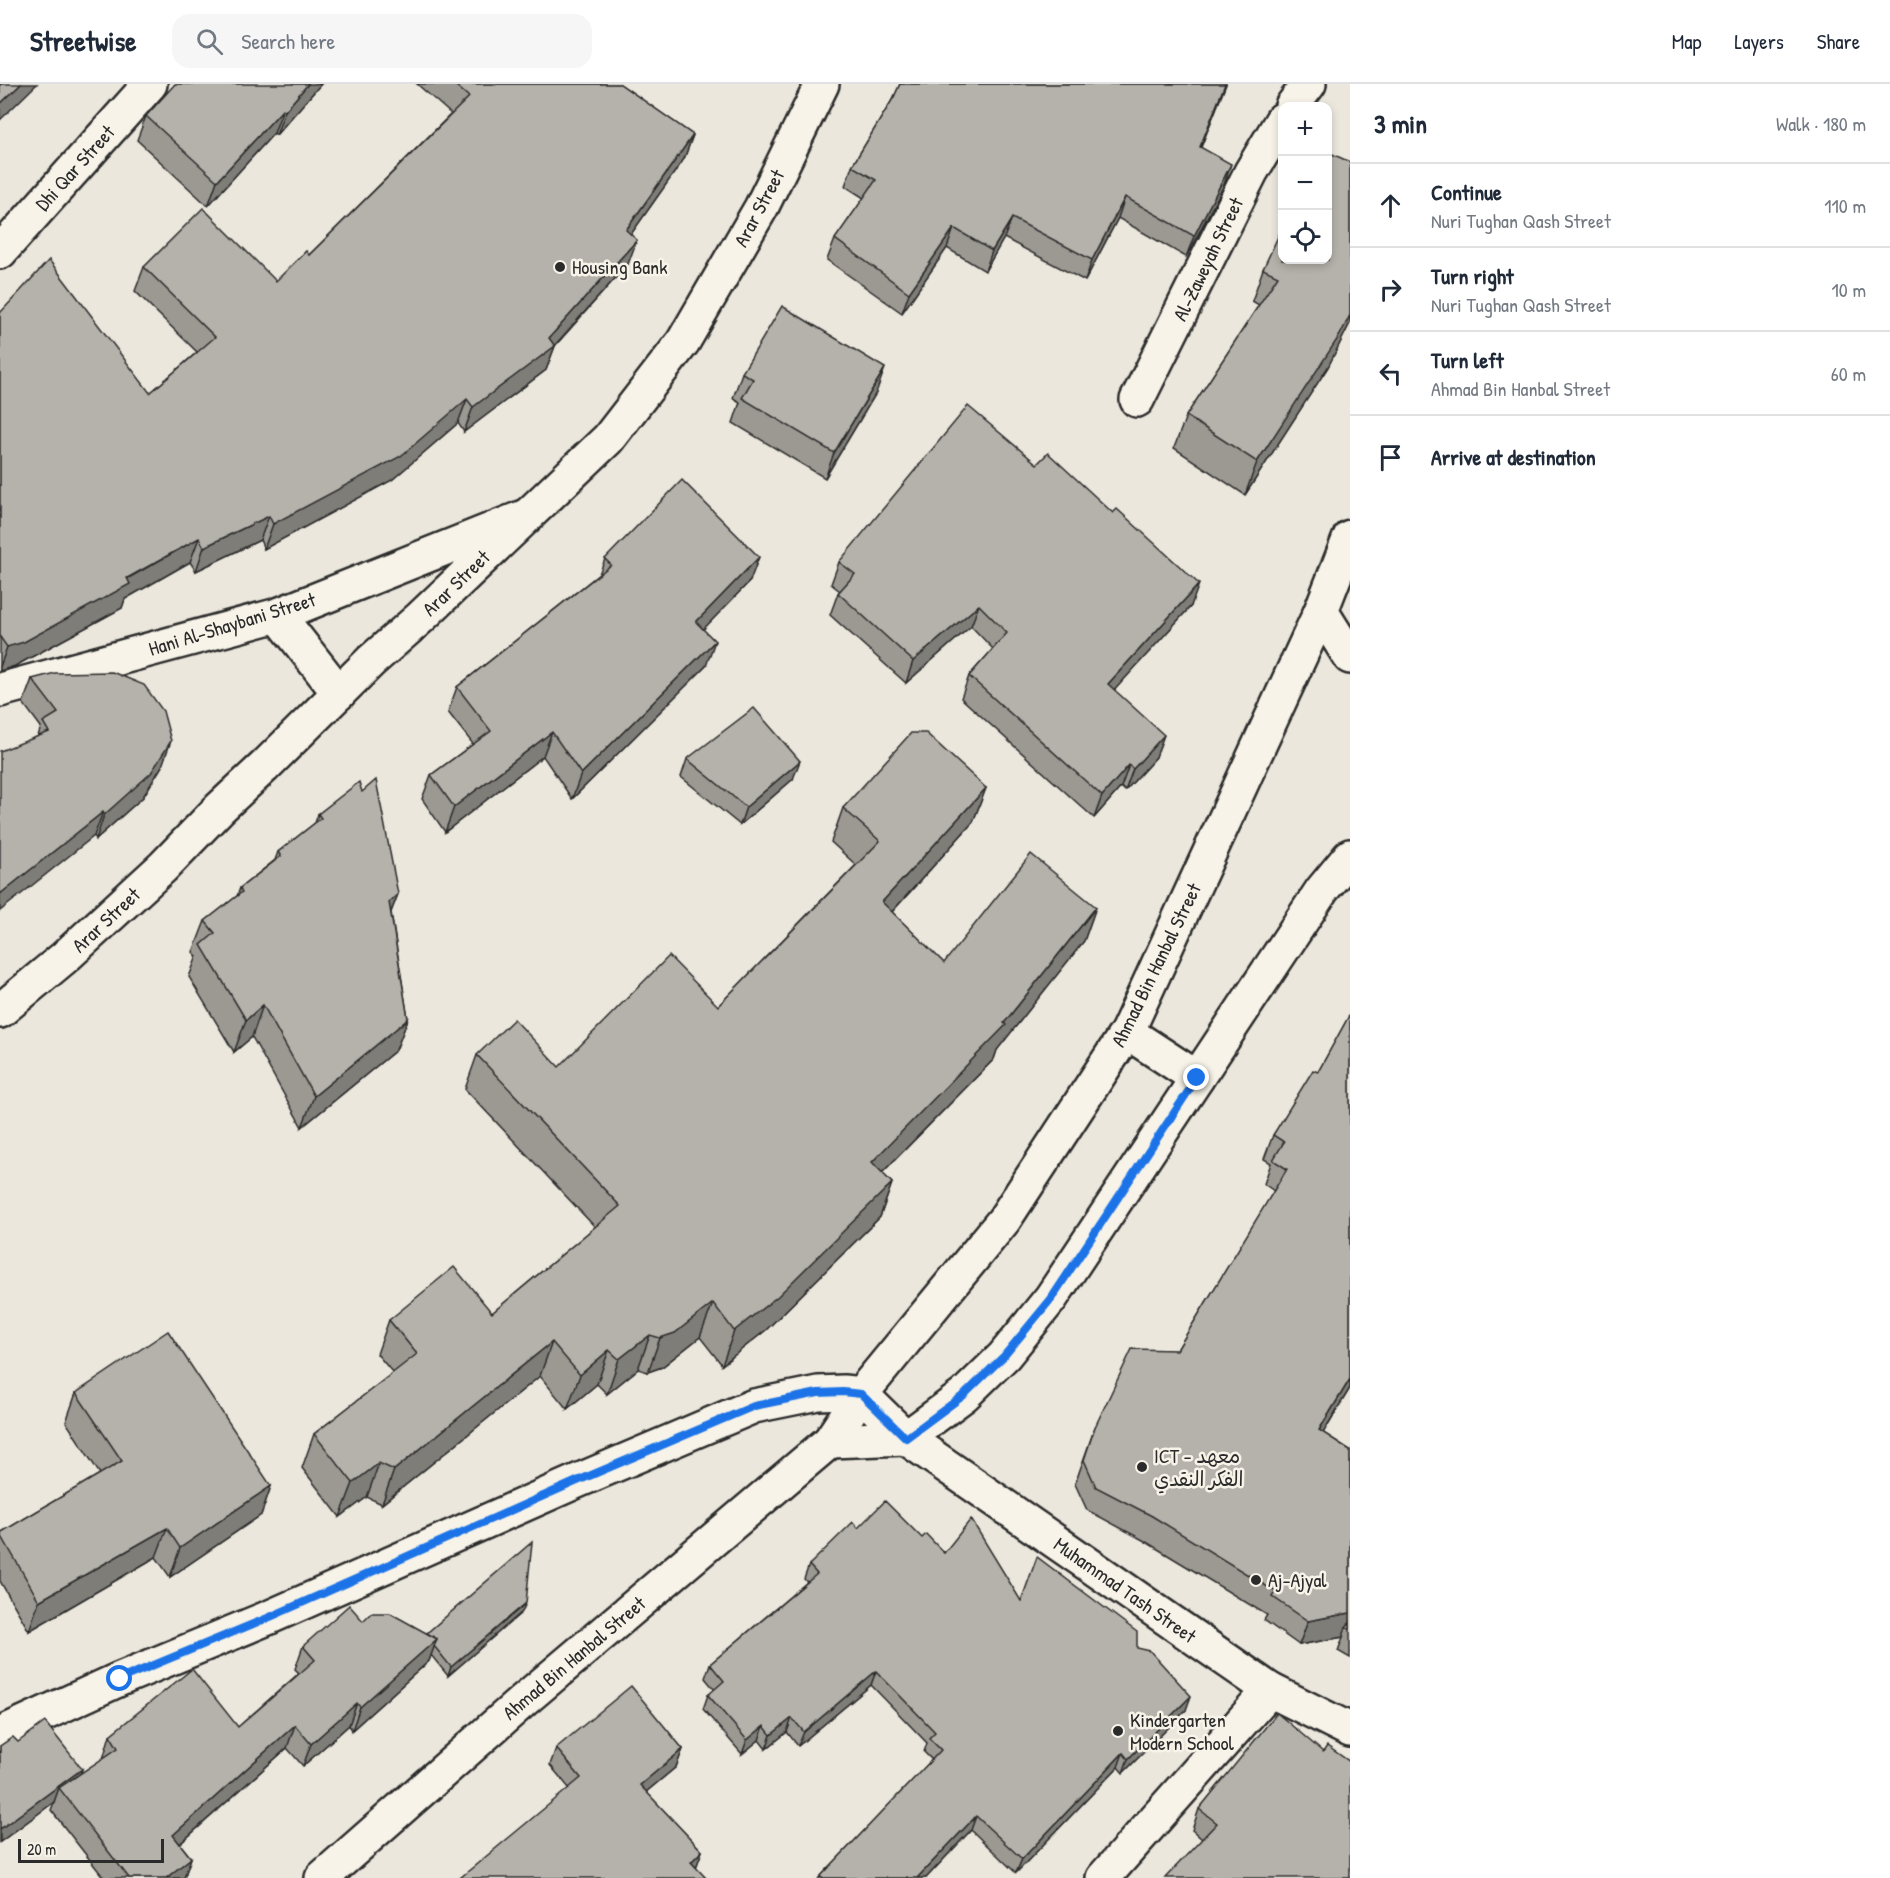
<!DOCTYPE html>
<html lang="en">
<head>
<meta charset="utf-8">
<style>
  body { margin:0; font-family:"Patrick Hand","Playpen Sans Arabic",sans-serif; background:#f6f6f7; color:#1f2937 }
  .controls { position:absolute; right:18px; top:18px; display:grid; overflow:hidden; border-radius:12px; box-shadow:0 3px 9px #0003 }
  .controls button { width:54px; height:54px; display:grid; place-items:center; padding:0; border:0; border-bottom:2px solid #e0e1e3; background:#fff; color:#1f2937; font:30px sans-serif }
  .scale { position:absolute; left:18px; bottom:15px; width:146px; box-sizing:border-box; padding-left:6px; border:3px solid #2b2b2b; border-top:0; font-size:16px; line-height:21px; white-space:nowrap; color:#2b2b2b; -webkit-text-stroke:4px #f7f3e8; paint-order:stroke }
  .stop { position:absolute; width:18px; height:18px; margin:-14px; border:4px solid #1a73e8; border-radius:50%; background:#fff }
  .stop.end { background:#1a73e8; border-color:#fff; box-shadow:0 2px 6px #0008 }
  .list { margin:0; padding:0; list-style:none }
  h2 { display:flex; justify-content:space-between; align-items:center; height:78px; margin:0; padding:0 24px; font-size:26px }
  h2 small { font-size:20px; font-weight:400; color:#747a83 }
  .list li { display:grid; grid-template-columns:39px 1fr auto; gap:18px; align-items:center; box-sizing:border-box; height:84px; padding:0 24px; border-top:2px solid #e0e1e3 }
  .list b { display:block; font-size:22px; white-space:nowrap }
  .list p { margin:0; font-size:20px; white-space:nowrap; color:#747a83 }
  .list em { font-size:20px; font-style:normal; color:#747a83 }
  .icon { flex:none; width:33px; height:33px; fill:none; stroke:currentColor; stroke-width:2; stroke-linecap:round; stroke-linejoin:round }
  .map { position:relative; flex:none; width:1350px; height:1794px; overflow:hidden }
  header { display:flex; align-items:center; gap:36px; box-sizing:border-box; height:84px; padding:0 30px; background:#fff; border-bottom:2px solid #e0e1e3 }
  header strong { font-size:28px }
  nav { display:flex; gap:33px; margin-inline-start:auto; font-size:21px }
  .search { width:420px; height:54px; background:#f6f6f7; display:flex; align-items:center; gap:15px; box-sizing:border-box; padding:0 21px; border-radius:18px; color:#747a83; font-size:22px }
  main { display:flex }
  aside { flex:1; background:#fff }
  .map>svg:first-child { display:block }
</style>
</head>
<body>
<header>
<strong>Streetwise</strong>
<div class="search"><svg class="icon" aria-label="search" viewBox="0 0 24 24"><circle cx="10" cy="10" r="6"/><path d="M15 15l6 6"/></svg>Search here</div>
<nav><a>Map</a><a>Layers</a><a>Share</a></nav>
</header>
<main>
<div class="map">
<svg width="1350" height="1794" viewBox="0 0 1350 1794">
  <rect width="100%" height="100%" fill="#ebe7dd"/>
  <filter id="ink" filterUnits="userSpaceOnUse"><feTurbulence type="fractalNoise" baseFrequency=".0167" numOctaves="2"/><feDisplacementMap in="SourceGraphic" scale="12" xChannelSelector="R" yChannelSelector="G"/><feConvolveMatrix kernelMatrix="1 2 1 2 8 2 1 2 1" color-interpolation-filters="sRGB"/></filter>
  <g filter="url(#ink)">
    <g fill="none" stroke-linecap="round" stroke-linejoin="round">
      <g stroke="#2b2b2b" stroke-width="38">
        <g id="minor">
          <path d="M 1292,22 L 1309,0"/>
          <path d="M 0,168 L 150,0"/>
          <path d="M 1137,316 L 1251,88 L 1282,36"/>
          <path d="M 0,1650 L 120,1595 L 270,1533 L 575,1398 L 754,1322 L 818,1309 L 843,1308 L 861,1310 L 906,1354 L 1270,1606 L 1350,1646"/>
          <path d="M 1103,1794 L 1270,1606"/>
        </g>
      </g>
      <g stroke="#2b2b2b" stroke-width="38">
        <g id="tertiary">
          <path d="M 1321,527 L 1350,573"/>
          <path d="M 0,606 L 278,531 L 526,432"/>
          <path d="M 1127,948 L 1197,994"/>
          <path d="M 830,1357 L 906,1354 L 964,1311 L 1004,1272 L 1051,1214 L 1322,806 L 1350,772"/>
          <path d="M 322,1794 L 524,1616 L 830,1357 L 861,1310 L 1004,1136 L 1127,948 L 1321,527 L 1350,453"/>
        </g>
      </g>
      <g stroke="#2b2b2b" stroke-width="38">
        <g id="secondary">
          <path d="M 278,531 L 339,609"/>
          <path d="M 0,927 L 65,873 L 163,783 L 220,724 L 265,682 L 371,577 L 420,534 L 608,355 L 683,258 L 761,124 L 822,0"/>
        </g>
      </g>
      <use href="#minor" stroke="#f7f3e8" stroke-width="33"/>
      <use href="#tertiary" stroke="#f7f3e8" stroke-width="33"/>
      <use href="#secondary" stroke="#f7f3e8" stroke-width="33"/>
    </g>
    <g fill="#9c9993" stroke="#2b2b2b" stroke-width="1.5">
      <path d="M 321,0 L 276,51 L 274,49 L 208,122 L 137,56 L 146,32 Z"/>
      <path d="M 417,0 L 620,0 L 693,51 L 684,75 L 631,150 L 628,180 L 555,262 L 546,286 L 464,348 L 458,339 L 392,396 L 264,465 L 260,456 L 196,487 L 190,478 L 125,515 L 122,524 L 15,582 L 0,587 L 0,229 L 150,309 L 197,268 L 135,207 L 144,183 L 276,197 L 309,171 L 451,30 Z"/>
      <path d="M 900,0 L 1226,0 L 1201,63 L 1224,101 L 1186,173 L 1118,134 L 1085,197 L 1004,154 L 985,187 L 947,164 L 902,229 L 827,176 L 835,155 L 864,114 L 845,102 L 852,82 L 894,13 Z"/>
      <path d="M 1350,78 L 1350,239 L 1328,283 L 1245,411 L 1174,364 L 1186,332 L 1259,221 L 1252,217 L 1263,185 Z"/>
      <path d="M 742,289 L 876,309 L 825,394 L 733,339 L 740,318 L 733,314 Z"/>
      <path d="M 605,475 L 750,497 L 703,545 L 706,582 L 572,715 L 543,672 L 445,748 L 422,715 L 431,691 L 473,660 L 448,628 L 457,603 L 599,490 Z"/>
      <path d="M 839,478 L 1191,522 L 1114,606 L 1156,673 L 1125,707 L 1121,703 L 1094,734 L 961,614 L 969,592 L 993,565 L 971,542 L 906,599 L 830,531 L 838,509 L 840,507 L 831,500 Z"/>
      <path d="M 32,595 L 162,682 L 143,713 L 96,755 L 38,652 L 41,643 L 23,619 Z"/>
      <path d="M 687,675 L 793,695 L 740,741 L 681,693 Z"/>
      <path d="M 986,704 L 973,738 L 892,828 L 944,879 L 1096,823 L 1084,857 L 997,966 L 994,975 L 882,1089 L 892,1099 L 880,1133 L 766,1246 L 722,1281 L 700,1253 L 662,1283 L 648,1288 L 638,1285 L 607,1310 L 597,1300 L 567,1325 L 540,1292 L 382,1420 L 367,1413 L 340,1433 L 302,1384 L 314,1350 L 393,1289 L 377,1270 L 389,1236 L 492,1229 L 595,1143 L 465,1005 L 477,971 L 559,983 L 718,922 L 856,781 L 831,758 L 843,724 Z"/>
      <path d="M 318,730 L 398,810 L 391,828 L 408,935 L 396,966 L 302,1043 L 252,953 L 234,968 L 189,893 L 197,872 L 193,868 L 205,837 L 237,812 L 240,804 L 275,776 L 278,768 L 315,739 Z"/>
      <path d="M 1350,930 L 1350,1304 L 1323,1349 L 1350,1366 L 1350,1574 L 1338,1567 L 1343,1553 L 1299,1561 L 1264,1536 L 1267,1531 L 1143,1456 L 1087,1426 L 1075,1400 L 1095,1343 L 1177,1266 L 1274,1107 L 1264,1100 L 1271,1079 L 1264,1075 L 1273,1051 L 1318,988 Z"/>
      <path d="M 76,1309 L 271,1402 L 261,1431 L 170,1493 L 156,1473 L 29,1547 L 0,1497 L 0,1449 L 100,1390 L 66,1338 Z"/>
      <path d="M 858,1444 L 922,1454 L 1021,1517 L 1137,1564 L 1186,1626 L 1123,1689 L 1118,1683 L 1016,1789 L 971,1746 L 926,1794 L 819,1794 L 932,1676 L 924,1668 L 927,1659 L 871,1601 L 798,1662 L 787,1648 L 766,1665 L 759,1656 L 742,1670 L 703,1625 L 708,1611 L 715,1606 L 705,1594 L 710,1580 L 807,1498 L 804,1495 L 809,1481 Z"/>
      <path d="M 522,1528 L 448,1592 L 431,1571 L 429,1577 L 352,1646 L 349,1641 L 303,1682 L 287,1664 L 180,1760 L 191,1774 L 184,1794 L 104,1794 L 51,1726 L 54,1718 L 0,1758 L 0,1662 L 18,1658 L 82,1685 L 80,1690 L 103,1675 L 110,1651 L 238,1643 L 299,1589 L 295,1585 L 303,1562 L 363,1537 L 427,1549 Z"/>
      <path d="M 556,1664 L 683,1665 L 676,1683 L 646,1708 L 702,1767 L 696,1783 L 569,1704 L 550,1681 Z"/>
      <path d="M 1323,1668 L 1202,1755 L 1192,1746 L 1199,1725 Z"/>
    </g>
    <g fill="#7f7d78" stroke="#2b2b2b" stroke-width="1.5">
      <path d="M 21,0 L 37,0 L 0,36 L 0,20 Z"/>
      <path d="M 308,0 L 321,0 L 276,51 L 285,27 Z"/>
      <path d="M 1225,0 L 1226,0 L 1193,83 L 1200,63 Z"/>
      <path d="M 283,25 L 274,49 L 208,122 L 217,97 Z"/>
      <path d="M 693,51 L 684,75 L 617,170 L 626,146 Z"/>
      <path d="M 1231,80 L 1224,101 L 1186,173 L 1194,152 Z"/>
      <path d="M 1125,113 L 1118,134 L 1085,197 L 1092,176 Z"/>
      <path d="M 1012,134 L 1004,154 L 985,187 L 992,167 Z"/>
      <path d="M 954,144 L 947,164 L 902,229 L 909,209 Z"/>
      <path d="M 637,156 L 628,180 L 554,262 L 555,262 L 546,286 L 464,348 L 473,323 L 549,254 Z"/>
      <path d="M 1350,231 L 1350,239 L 1328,283 L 1245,411 L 1257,378 Z"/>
      <path d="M 885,284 L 876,309 L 825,394 L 834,369 Z"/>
      <path d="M 467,315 L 458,339 L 392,396 L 264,465 L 273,440 Z"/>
      <path d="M 269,432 L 260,456 L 196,487 L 204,463 Z"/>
      <path d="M 199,454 L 190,478 L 125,515 L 122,524 L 15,582 L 0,587 L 0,583 L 7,563 Z"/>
      <path d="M 759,473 L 750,497 L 687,562 L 696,538 Z"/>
      <path d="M 1199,500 L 1191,522 L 1100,622 L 1108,600 Z"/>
      <path d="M 979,521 L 971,542 L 906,599 L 913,577 Z"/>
      <path d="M 715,557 L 706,582 L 572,715 L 581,690 Z"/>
      <path d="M 552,648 L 543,672 L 445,748 L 454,723 Z"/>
      <path d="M 1164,651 L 1156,673 L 1125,707 L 1133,685 Z"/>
      <path d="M 171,657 L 162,682 L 143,713 L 96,755 L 104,731 Z"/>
      <path d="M 800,677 L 793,695 L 740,741 L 746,723 Z"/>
      <path d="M 1129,681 L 1121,703 L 1094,734 L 1102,712 Z"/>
      <path d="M 986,704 L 973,738 L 870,852 L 882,818 Z"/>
      <path d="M 103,728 L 94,752 L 0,827 L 0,810 Z"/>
      <path d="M 398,810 L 386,841 L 389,818 Z"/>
      <path d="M 1096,823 L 1084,857 L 997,966 L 994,975 L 859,1112 L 872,1078 L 1004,939 Z"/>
      <path d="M 263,921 L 252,953 L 234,968 L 246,936 Z"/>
      <path d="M 408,935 L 396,966 L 302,1043 L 314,1012 Z"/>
      <path d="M 892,1099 L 880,1133 L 766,1246 L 722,1281 L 734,1247 Z"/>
      <path d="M 713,1219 L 700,1253 L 662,1283 L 648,1288 L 660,1254 Z"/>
      <path d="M 650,1251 L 638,1285 L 607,1310 L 619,1275 Z"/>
      <path d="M 552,1258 L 540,1292 L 382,1420 L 394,1386 Z"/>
      <path d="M 609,1266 L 597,1300 L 567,1325 L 580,1291 Z"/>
      <path d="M 1350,1295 L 1350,1304 L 1310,1370 L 1319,1346 Z"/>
      <path d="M 379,1379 L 367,1413 L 340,1433 L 353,1399 Z"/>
      <path d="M 271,1402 L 261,1431 L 170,1493 L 180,1464 Z"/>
      <path d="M 167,1444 L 156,1473 L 29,1547 L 39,1517 Z"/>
      <path d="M 526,1519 L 522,1528 L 448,1592 L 451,1583 Z"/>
      <path d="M 1350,1529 L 1350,1545 L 1346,1543 L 1343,1553 L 1299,1561 L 1308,1537 Z"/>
      <path d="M 437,1555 L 429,1577 L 352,1646 L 360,1623 Z"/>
      <path d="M 876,1587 L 871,1601 L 798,1662 L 804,1648 Z"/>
      <path d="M 1191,1612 L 1186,1626 L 1123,1689 L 1128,1675 Z"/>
      <path d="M 357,1619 L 349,1641 L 303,1682 L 311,1660 Z"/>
      <path d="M 792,1634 L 787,1648 L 766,1665 L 771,1651 Z"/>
      <path d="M 295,1641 L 287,1664 L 165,1773 L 173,1751 Z"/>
      <path d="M 764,1642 L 759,1656 L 742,1670 L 747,1656 Z"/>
      <path d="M 683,1665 L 676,1683 L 634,1718 L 640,1701 Z"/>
      <path d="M 1123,1669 L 1118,1683 L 1016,1789 L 1022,1775 Z"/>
      <path d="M 82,1685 L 76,1703 L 59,1704 L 54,1718 L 0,1758 L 0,1745 Z"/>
      <path d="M 976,1732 L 971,1746 L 926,1794 L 917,1794 Z"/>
      <path d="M 702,1767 L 696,1784 L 691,1778 Z"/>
      <path d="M 191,1774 L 184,1794 L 166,1794 Z"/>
    </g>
    <g fill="#b5b2ab" stroke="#2b2b2b" stroke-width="1.5">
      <path d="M 0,0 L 21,0 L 0,20 Z"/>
      <path d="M 175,0 L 308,0 L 285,27 L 283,25 L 217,97 L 146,32 Z"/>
      <path d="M 454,0 L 620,0 L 693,51 L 626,146 L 637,156 L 549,254 L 555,262 L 473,323 L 467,315 L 401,372 L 273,440 L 269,432 L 204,463 L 199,454 L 127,494 L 130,500 L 24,558 L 7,563 L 0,553 L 0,229 L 49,176 L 150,309 L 215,253 L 144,183 L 203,124 L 276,197 L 306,167 L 309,171 L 469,13 Z"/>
      <path d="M 900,0 L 1225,0 L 1200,63 L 1231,80 L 1194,152 L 1125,113 L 1092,176 L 1012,134 L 992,167 L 954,144 L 909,209 L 835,155 L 876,96 L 852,82 L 894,13 Z"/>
      <path d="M 1330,69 L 1350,78 L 1350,231 L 1340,251 L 1257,378 L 1186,332 L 1278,192 L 1263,185 L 1282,144 L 1282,176 L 1328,176 L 1328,73 Z"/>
      <path d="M 782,222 L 885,284 L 834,369 L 742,314 L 753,295 L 742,289 Z"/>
      <path d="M 968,322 L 1037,380 L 1048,369 L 1113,429 L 1117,425 L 1199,500 L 1108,600 L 1164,651 L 1133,685 L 1129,681 L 1102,712 L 969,592 L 1007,549 L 979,521 L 913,577 L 838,509 L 855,490 L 839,478 Z"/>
      <path d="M 682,396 L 759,473 L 696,538 L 715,557 L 581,690 L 552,648 L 454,723 L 431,691 L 491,647 L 457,603 L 611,481 L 605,475 Z"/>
      <path d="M 112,588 L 144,601 L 163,627 L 171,657 L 151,689 L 104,731 L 103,728 L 0,810 L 0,667 L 49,648 L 43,638 L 58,629 L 32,595 L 55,589 Z"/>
      <path d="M 754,624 L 800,677 L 746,723 L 687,675 Z"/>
      <path d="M 911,649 L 926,649 L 986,704 L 882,818 L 944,879 L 1031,770 L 1096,823 L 1004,939 L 1006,941 L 872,1078 L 892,1099 L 778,1212 L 734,1247 L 713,1219 L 675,1249 L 660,1254 L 650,1251 L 619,1275 L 609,1266 L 580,1291 L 552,1258 L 394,1386 L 379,1379 L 353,1399 L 314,1350 L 417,1270 L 389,1236 L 454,1183 L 492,1229 L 620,1122 L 477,971 L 514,935 L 559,983 L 669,872 L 718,922 L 880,757 L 843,724 Z"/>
      <path d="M 376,696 L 398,810 L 389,818 L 408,935 L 314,1012 L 263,921 L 246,936 L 201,861 L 215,849 L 205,837 L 242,808 L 240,804 L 281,772 L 278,768 L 321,734 L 318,730 L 359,698 L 362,708 Z"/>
      <path d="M 1350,930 L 1350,1295 L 1319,1346 L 1350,1366 L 1350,1529 L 1308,1537 L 1273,1513 L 1276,1508 L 1152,1432 L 1096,1403 L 1084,1376 L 1095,1343 L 1132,1265 L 1177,1266 L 1287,1085 L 1273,1076 L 1284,1058 L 1273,1051 L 1313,986 L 1318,988 Z"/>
      <path d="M 168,1247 L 271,1402 L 180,1464 L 167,1444 L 39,1517 L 0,1449 L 122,1377 L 76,1309 Z"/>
      <path d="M 885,1417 L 922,1454 L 926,1450 L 944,1469 L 971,1435 L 1021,1517 L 1037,1473 L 1137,1548 L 1137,1564 L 1150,1567 L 1191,1612 L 1128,1675 L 1123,1669 L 1022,1775 L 976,1732 L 917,1794 L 908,1794 L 907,1793 L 906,1794 L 819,1794 L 941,1666 L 929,1654 L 935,1648 L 876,1587 L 804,1648 L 792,1634 L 771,1651 L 764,1642 L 747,1656 L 708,1611 L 724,1597 L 710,1580 L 817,1490 L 809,1481 L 853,1438 L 858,1444 Z"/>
      <path d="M 532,1458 L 526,1519 L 451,1583 L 434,1562 L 437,1555 L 427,1549 Z"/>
      <path d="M 349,1521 L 363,1537 L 371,1529 L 390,1529 L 437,1555 L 360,1623 L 357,1619 L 311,1660 L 295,1641 L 173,1751 L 191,1774 L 166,1794 L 129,1794 L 59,1704 L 118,1664 L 110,1651 L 192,1585 L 238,1643 L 315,1576 L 303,1562 Z"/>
      <path d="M 1350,1538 L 1350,1545 L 1346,1543 Z"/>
      <path d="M 631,1602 L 683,1665 L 640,1701 L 702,1767 L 691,1778 L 706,1794 L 460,1794 L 581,1694 L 556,1664 Z"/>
      <path d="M 1277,1629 L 1323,1668 L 1327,1662 L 1350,1678 L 1350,1743 L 1349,1745 L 1350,1746 L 1350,1794 L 1165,1794 L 1217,1739 L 1199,1725 Z"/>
      <path d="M 45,1638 L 82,1685 L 0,1745 L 0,1662 L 13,1653 L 18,1658 Z"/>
    </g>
  </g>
  <g fill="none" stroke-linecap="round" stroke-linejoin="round" filter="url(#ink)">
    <path stroke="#1a73e8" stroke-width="8" d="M 120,1595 L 270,1533 L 575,1398 L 754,1322 L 818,1309 L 843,1308 L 861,1310 L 906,1354 L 964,1311 L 1004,1272 L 1051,1215 L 1197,994"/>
  </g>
  <g fill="#2b2b2b" stroke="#f7f3e8" stroke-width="2">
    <circle cx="560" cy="183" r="6"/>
    <circle cx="1142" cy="1383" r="6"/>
    <circle cx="1256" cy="1496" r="6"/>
    <circle cx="1118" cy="1647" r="6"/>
  </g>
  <g text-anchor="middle" stroke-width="5" stroke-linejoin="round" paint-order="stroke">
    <g font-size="20" fill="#2b2b2b" stroke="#f7f3e8">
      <text transform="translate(75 84) rotate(-48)" y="7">Dhi Qar Street</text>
      <text transform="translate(759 124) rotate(-62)" y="7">Arar Street</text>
      <text transform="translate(1208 175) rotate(-64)" y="7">Al-Zaweyah Street</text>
      <text transform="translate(456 499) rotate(-44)" y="7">Arar Street</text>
      <text transform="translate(232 540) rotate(-17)" y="7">Hani Al-Shaybani Street</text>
      <text transform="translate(106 836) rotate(-43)" y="7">Arar Street</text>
      <text transform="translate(1156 881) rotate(-64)" y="7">Ahmad Bin Hanbal Street</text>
      <text transform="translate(1125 1506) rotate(35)" y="7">Muhammad Tash Street</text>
      <text transform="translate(574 1574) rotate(-40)" y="7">Ahmad Bin Hanbal Street</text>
    </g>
    <g font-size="20" fill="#2b2b2b" stroke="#f7f3e8" text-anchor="start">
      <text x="572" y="190">Housing Bank</text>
      <text x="1154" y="1379">ICT - معهد<tspan x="1154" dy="23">الفكر النقدي</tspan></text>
      <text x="1268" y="1503">Aj-Ajyal</text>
      <text x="1130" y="1643">Kindergarten<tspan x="1130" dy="23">Modern School</tspan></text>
    </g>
  </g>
</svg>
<div class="controls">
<button>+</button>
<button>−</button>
<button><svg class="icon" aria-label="locate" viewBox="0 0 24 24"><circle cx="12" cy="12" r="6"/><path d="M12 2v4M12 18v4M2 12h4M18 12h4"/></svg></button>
</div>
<div class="scale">20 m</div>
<div class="stop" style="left:120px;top:1595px"></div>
<div class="stop end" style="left:1197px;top:994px"></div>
</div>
<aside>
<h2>3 min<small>Walk · 180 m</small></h2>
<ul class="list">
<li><svg class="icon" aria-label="ahead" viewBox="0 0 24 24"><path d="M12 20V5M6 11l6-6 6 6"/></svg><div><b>Continue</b><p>Nuri Tughan Qash Street</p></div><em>110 m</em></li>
<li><svg class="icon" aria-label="right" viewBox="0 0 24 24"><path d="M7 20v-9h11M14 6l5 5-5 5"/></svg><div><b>Turn right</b><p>Nuri Tughan Qash Street</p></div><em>10 m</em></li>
<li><svg class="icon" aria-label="left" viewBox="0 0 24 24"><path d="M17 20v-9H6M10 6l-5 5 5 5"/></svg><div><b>Turn left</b><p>Ahmad Bin Hanbal Street</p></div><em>60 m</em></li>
<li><svg class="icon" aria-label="arrive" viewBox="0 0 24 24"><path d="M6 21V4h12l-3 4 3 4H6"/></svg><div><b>Arrive at destination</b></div></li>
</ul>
</aside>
</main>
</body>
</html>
